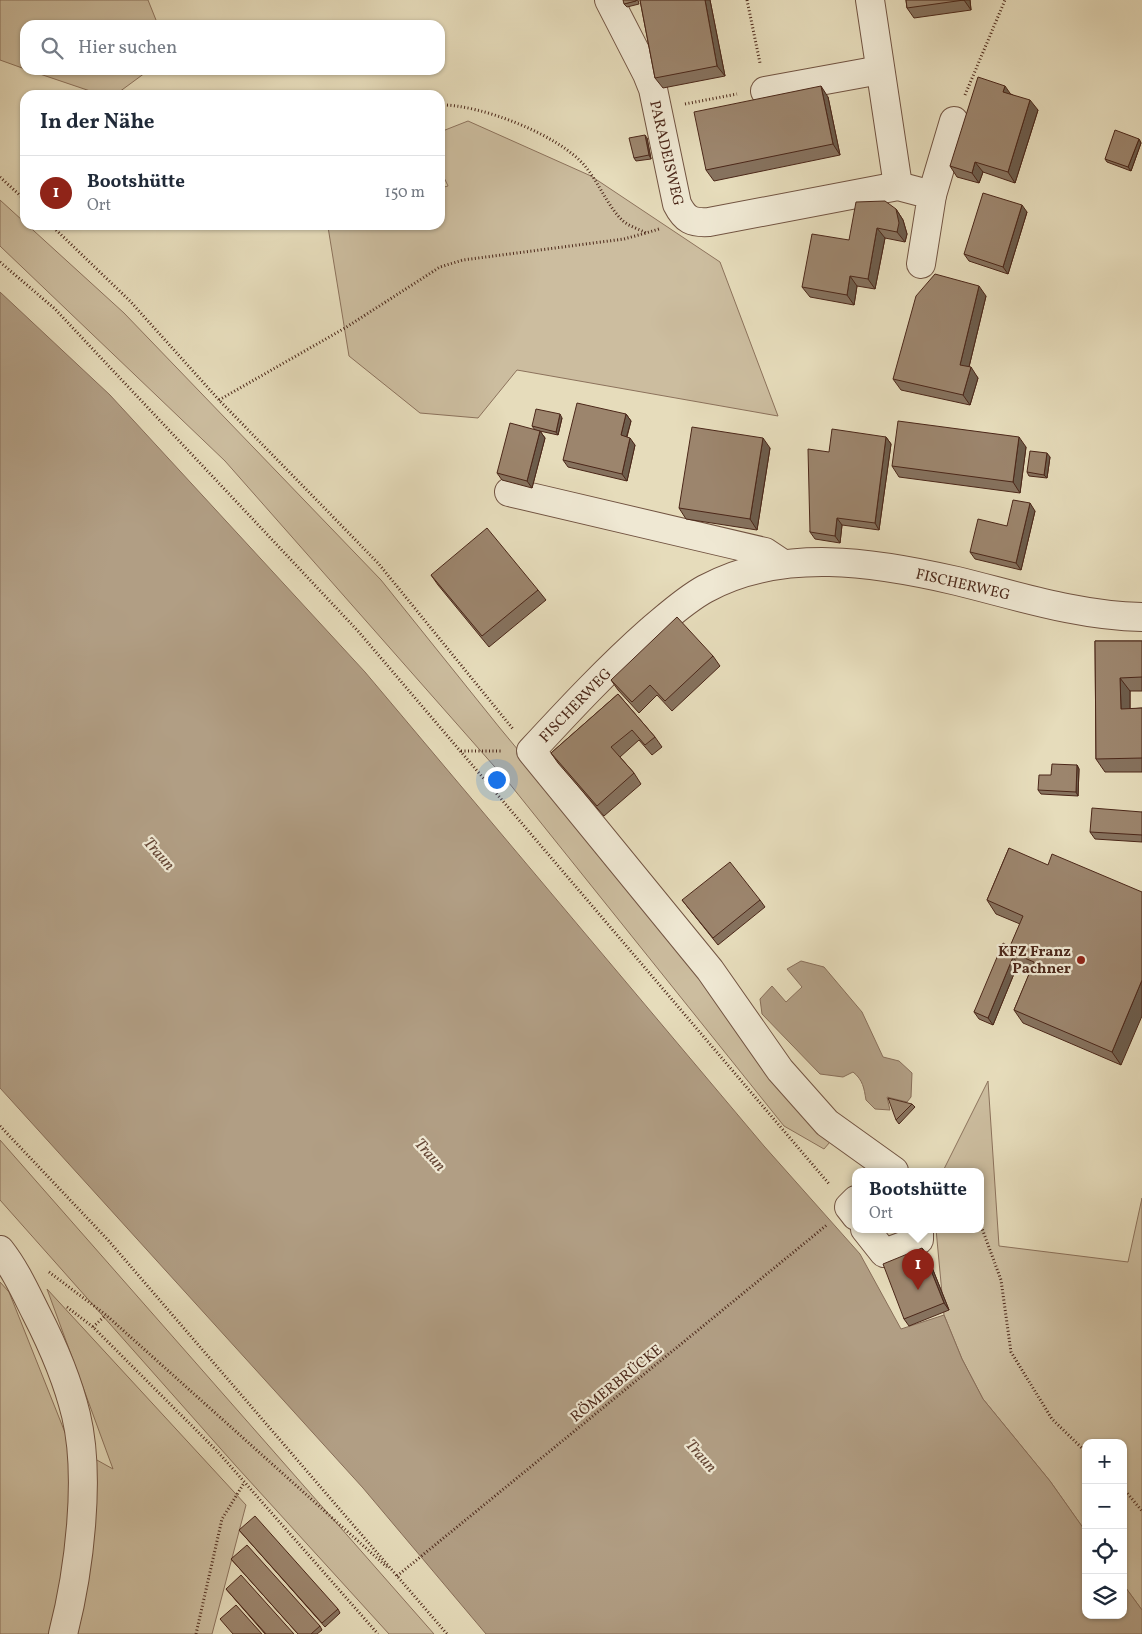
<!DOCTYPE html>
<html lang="de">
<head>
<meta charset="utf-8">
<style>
  body { margin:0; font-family:Vollkorn,serif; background:#f6f6f7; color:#1f2937 }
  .controls { position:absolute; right:15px; bottom:15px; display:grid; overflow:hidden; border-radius:10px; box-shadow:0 1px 4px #0004 }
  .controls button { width:45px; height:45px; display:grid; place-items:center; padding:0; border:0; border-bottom:1px solid #e0e1e3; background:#fff; color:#1f2937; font:25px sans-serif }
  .you { position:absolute; left:496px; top:779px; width:18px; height:18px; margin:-12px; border:4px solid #fff; border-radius:50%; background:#1a73e8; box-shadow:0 0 0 8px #1a73e833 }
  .badge { display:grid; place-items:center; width:32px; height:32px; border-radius:50%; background:#8f2418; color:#fff; font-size:16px; font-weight:700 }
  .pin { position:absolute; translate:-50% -41px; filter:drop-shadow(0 1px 2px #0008) }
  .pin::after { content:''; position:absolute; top:26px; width:18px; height:15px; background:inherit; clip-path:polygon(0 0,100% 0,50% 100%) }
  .popup { position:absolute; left:852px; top:1168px; width:132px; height:65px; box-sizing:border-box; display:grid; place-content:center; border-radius:10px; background:#fff; filter:drop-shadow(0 1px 4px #0005); font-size:16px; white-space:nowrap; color:#747a83 }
  .popup b { font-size:19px; color:#1f2937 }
  .popup::after { content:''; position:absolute; left:50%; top:100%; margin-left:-10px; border:10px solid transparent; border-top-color:#fff }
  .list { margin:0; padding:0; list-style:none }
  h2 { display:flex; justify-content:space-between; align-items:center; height:65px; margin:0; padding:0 20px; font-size:21px }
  h2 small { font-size:16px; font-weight:400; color:#747a83 }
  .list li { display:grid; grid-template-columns:32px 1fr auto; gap:15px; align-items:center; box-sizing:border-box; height:75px; padding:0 20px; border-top:1px solid #e0e1e3 }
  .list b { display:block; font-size:19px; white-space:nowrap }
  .list p { margin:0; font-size:16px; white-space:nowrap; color:#747a83 }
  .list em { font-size:16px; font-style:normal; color:#747a83 }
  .icon { flex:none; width:28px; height:28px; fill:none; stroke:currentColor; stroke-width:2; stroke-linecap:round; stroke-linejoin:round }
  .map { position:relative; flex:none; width:1142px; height:1634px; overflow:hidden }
  .search { position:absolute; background:#fff; box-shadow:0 1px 4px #0004; left:20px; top:20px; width:425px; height:55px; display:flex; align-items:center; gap:12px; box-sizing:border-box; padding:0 18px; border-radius:15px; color:#747a83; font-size:19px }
  .panel { position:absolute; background:#fff; box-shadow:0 1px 4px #0004; left:20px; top:90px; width:425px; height:140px; border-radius:15px }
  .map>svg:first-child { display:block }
</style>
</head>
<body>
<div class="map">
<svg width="1142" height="1634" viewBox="0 0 1142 1634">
  <rect width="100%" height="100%" fill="#e6dcbb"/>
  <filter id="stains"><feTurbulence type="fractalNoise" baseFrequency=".004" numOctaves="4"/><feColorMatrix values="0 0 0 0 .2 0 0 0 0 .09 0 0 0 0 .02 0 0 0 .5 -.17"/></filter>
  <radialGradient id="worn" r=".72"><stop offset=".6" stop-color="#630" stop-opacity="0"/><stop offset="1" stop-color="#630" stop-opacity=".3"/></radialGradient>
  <g fill="#ccbd9f" stroke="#8c725c">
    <path d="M 0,0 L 148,0 L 158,25 L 25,25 L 25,69 L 0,60 Z"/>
    <path d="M 28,70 L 149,70 L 115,95 L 102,95 Z"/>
    <path d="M 468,121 L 591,176 L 720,262 L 778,416 L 517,370 L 478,418 L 420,413 L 349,356 L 328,227 L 333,225 L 440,225 L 440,188 L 448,186 L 440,169 L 440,132 Z"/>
    <path d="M 0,200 L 124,313 L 381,580 L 499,727 L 693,961 L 835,1136 L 824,1149 L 784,1126 L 509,783 L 225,461 L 0,246 Z"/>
    <path d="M 988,1081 L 999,1246 L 1128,1262 L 1142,1198 L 1142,1610 L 1123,1584 L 1123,1443 L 1086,1443 L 1086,1532 L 1050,1481 L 983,1399 L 962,1359 L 944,1315 L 936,1229 L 980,1229 L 980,1171 L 943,1171 Z"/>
    <path d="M 0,1140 L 434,1634 L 389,1634 L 236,1466 L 0,1200 Z"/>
    <path d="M 0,1282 L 9,1292 L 70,1445 L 113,1469 L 47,1289 L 246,1505 L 212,1634 L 0,1634 Z"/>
  </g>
  <g fill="#b19e84" stroke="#886e59">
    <path d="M 0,292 L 110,395 L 365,672 L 764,1146 L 860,1254 L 901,1329 L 944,1315 L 962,1359 L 983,1399 L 1050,1481 L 1086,1532 L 1086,1615 L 1123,1615 L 1123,1584 L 1142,1610 L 1142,1634 L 486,1634 L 363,1488 L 0,1088 Z"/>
    <path d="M 801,961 L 824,967 L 862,1012 L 883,1057 L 899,1061 L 912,1073 L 911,1097 L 907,1102 L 887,1097 L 890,1110 L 875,1109 L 866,1100 C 864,1088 863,1080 853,1072 L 843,1077 L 820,1074 L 762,1014 L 760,999 L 772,986 L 786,1002 L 802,987 L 787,969 Z"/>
  </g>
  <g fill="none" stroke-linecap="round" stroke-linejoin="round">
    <g stroke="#725442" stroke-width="30">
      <g id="minor">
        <path d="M 609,0 L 647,74 L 653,89 L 677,204 C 685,220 692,223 709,222 L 898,186 L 932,195 L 921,264"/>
        <path d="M 870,0 L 898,186"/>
        <path d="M 765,91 L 880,70"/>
        <path d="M 932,195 L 954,121"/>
        <path d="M 509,492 L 765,552 L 783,564"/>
        <path d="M 894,1171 L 827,1123 L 780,1070 L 710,970 L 531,751 C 569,710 608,668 651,630 C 668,616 685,600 705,589 C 782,547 875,562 957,581 C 1018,596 1079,616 1142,617"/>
        <path d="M 856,1200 L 849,1207 L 856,1216"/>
        <path d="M 865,1229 L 884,1253 L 919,1240 L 919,1229"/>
        <path d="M 0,1250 C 15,1269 25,1291 36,1313 C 53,1346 67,1378 76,1415 C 91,1477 79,1572 63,1634"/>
      </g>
    </g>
    <g stroke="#4b2719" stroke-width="3" stroke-dasharray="1 2.5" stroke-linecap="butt">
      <path d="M 747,0 L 760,63"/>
      <path d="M 965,95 L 1005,0"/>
      <path d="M 685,104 L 737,94"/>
      <path d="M 440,105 C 480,104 559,135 585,166 C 599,183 607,205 622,220 C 628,226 639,229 646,233 L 659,229"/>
      <path d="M 0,177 L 25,200"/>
      <path d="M 51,225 L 130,301 L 219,400 L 378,563 L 513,729"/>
      <path d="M 0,262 L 55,309 L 358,631 L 830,1185"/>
      <path d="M 219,400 L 345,328 L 440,267 L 463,260 L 624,239 L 646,233"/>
      <path d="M 461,751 L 502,751"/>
      <path d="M 0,1126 L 108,1240 L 447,1634"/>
      <path d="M 980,1223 L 1001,1280 L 1011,1352 L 1052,1419 L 1086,1452"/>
      <path d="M 49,1272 L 106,1315 L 387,1567"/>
      <path d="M 67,1307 L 93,1327 L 218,1452 L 378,1634"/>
      <path d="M 93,1327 L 106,1315"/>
      <path d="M 1123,1488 L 1142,1511"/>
      <path d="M 397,1576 L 828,1224"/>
      <path d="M 196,1634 L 222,1519 L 244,1483"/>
    </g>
    <use href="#minor" stroke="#efe8d3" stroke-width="28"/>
  </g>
  <g fill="#86725e" stroke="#4b2719">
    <path d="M 638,0 L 639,4 L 627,7 L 624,4 Z"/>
    <path d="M 640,0 L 710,0 L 725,76 L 663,88 L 655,78 Z"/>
    <path d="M 906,0 L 970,0 L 971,10 L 914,18 L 907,8 Z"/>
    <path d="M 1011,94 L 1038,110 L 1015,183 L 983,172 L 979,183 L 957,177 L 950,166 Z"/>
    <path d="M 828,97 L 840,155 L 714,181 L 706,170 Z"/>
    <path d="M 647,138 L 651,159 L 636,161 L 634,158 Z"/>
    <path d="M 1139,139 L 1141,143 L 1131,171 L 1107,162 L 1105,159 Z"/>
    <path d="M 896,209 L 903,220 L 907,234 L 905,242 L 885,238 L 875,289 L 857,286 L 854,305 L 810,297 L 802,287 L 849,240 Z"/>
    <path d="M 1027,212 L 1008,274 L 969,261 L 964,254 Z"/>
    <path d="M 986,296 L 969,367 L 978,378 L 970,405 L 901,390 L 893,379 Z"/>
    <path d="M 626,414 L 631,421 L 627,437 L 635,445 L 627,481 L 568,467 L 563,460 Z"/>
    <path d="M 562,418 L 558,435 L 535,430 L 532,426 Z"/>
    <path d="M 540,431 L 545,438 L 532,488 L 502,480 L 497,473 Z"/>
    <path d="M 886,437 L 891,444 L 879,530 L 842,525 L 840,543 L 815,539 L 810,532 L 829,452 Z"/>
    <path d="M 1026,447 L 1020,493 L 899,477 L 892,466 Z"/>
    <path d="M 770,448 L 757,530 L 686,519 L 679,508 Z"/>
    <path d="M 1050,457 L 1047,478 L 1029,476 L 1027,472 Z"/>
    <path d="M 1035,511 L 1021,570 L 975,559 L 970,552 L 1007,526 Z"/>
    <path d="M 431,575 L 538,590 L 546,600 L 489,647 L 438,585 Z"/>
    <path d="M 1095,641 L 1142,641 L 1142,691 L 1130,691 L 1130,709 L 1142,708 L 1142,772 L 1105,772 L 1096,759 Z"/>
    <path d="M 713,656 L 720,666 L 672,711 L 657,695 L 639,713 L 618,690 L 611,680 Z"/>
    <path d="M 618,694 L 655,737 L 662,747 L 652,755 L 639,740 L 620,757 L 634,773 L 641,784 L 604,816 L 558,763 L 551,753 Z"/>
    <path d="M 1077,765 L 1079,769 L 1078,796 L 1041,794 L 1038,790 L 1051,775 Z"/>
    <path d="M 1142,812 L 1142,842 L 1095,839 L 1090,832 Z"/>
    <path d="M 1009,848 L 1121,1065 L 1023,1023 L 1014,1010 L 1031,970 L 1018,964 L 993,1025 L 979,1019 L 974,1012 L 1010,947 L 1020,924 L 996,914 L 987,900 Z"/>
    <path d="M 682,900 L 760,900 L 765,907 L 718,945 Z"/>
    <path d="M 912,1104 L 915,1107 L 899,1124 L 896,1120 Z"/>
    <path d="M 922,1248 L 927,1255 L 949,1310 L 909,1326 L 904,1319 Z"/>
    <path d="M 239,1530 L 338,1609 L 340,1613 L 325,1627 Z"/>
    <path d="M 231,1559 L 320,1626 L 322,1630 L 317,1634 L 298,1634 Z"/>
    <path d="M 226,1589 L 294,1634 L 265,1634 Z"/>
  </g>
  <g fill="#6d5d4c" stroke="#4b2719">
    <path d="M 705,0 L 710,0 L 725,76 L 717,66 Z"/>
    <path d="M 964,0 L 970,0 L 971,10 Z"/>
    <path d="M 821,86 L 828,97 L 840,155 L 833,144 Z"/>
    <path d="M 1005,86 L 1012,96 L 1003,92 Z"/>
    <path d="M 1030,100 L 1038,110 L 1015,183 L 1008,172 Z"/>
    <path d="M 645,135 L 647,138 L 651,159 L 649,155 Z"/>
    <path d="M 1139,139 L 1141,143 L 1131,171 L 1128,167 Z"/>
    <path d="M 975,162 L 983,172 L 979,183 L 972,173 Z"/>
    <path d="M 1022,205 L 1027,212 L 1008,274 L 1003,267 Z"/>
    <path d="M 896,209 L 903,220 L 907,234 L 905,242 L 897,232 Z"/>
    <path d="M 877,228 L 885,238 L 875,289 L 868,279 Z"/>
    <path d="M 850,276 L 857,286 L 854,305 L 847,295 Z"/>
    <path d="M 979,286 L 986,296 L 967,375 L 960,365 Z"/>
    <path d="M 971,367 L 978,378 L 970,405 L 963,395 Z"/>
    <path d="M 560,414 L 562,418 L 558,435 L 556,432 Z"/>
    <path d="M 626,414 L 631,421 L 625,442 L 621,435 Z"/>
    <path d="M 540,431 L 545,438 L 532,488 L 527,481 Z"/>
    <path d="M 886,437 L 891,444 L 879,530 L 875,523 Z"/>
    <path d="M 1019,437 L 1026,447 L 1020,493 L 1013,482 Z"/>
    <path d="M 630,438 L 635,445 L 627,481 L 622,474 Z"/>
    <path d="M 763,438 L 770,448 L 757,530 L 750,519 Z"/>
    <path d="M 1047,453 L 1050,457 L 1047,478 L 1044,475 Z"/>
    <path d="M 1030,503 L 1035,511 L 1021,570 L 1016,563 Z"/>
    <path d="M 837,518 L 842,525 L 840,543 L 835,536 Z"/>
    <path d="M 1120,678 L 1130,691 L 1130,722 L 1121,709 Z"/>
    <path d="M 1077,765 L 1079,769 L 1078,796 L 1076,792 Z"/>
    <path d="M 1013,957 L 1018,964 L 993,1025 L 988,1018 Z"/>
    <path d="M 1142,980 L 1142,1016 L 1121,1065 L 1112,1052 Z"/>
    <path d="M 922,1248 L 927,1255 L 949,1310 L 944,1303 Z"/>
  </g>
  <g fill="#9c856d" stroke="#4b2719">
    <path d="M 623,0 L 636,0 L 636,1 L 624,4 Z"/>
    <path d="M 640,0 L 705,0 L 717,66 L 655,78 Z"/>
    <path d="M 906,0 L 964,0 L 907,8 Z"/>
    <path d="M 978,77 L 1005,86 L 1003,92 L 1030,100 L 1008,172 L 975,162 L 972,173 L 950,166 Z"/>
    <path d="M 821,86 L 833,144 L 706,170 L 694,112 Z"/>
    <path d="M 1115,130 L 1139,139 L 1128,167 L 1105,159 Z"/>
    <path d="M 645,135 L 649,155 L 634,158 L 629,138 Z"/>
    <path d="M 983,193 L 1022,205 L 1003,267 L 964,254 Z"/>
    <path d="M 885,201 L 896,209 L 899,223 L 897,232 L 877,228 L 868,279 L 850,276 L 847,295 L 802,287 L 812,234 L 849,240 L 856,202 Z"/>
    <path d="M 935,274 L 979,286 L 960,365 L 971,367 L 963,395 L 893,379 L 916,296 Z"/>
    <path d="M 577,403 L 626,414 L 621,435 L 630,438 L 622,474 L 563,460 Z"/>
    <path d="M 536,409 L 560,414 L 556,432 L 532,426 Z"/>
    <path d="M 898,421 L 1019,437 L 1013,482 L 892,466 Z"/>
    <path d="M 510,423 L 540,431 L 527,481 L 497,473 Z"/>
    <path d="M 692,427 L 763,438 L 750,519 L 679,508 Z"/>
    <path d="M 832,429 L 886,437 L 875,523 L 837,518 L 835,536 L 810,532 L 808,449 L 829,452 Z"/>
    <path d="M 1030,451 L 1047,453 L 1044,475 L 1027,472 Z"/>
    <path d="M 1013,500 L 1030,503 L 1016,563 L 970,552 L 978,519 L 1007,526 Z"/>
    <path d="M 487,528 L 538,590 L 482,636 L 431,575 Z"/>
    <path d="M 677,617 L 713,656 L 665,701 L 650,685 L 632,702 L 611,680 Z"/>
    <path d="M 1095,641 L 1142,641 L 1142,677 L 1120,678 L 1121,709 L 1142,708 L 1142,758 L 1096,759 Z"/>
    <path d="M 618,694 L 655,737 L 645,745 L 632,730 L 611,747 L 634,773 L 597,806 L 551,753 Z"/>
    <path d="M 1052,764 L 1077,765 L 1076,792 L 1038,790 L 1039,775 L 1051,775 Z"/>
    <path d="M 1092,808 L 1142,812 L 1142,835 L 1090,832 Z"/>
    <path d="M 1009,848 L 1048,865 L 1052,854 L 1142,892 L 1142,980 L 1112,1052 L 1014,1010 L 1034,962 L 1008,951 L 1023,916 L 987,900 Z"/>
    <path d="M 730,862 L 760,900 L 713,938 L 682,900 Z"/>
    <path d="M 1003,943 L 1010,947 L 1008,951 L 1013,957 L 988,1018 L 974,1012 Z"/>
    <path d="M 888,1098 L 912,1104 L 896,1120 Z"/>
    <path d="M 922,1248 L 944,1303 L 904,1319 L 883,1264 Z"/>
    <path d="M 255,1516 L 338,1609 L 322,1623 L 239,1530 Z"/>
    <path d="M 247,1545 L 320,1626 L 311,1634 L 298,1634 L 231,1559 Z"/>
    <path d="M 241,1575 L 294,1634 L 266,1634 L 226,1589 Z"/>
    <path d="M 236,1605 L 262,1634 L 233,1634 L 220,1619 Z"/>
  </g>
  <circle fill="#8f2418" stroke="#efe8d3" stroke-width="2" cx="1081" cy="960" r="5"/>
  <g text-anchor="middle" stroke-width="4.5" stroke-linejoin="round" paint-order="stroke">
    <g font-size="15" fill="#4b2719" stroke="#efe8d3">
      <text transform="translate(667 153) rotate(77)" y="5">PARADEISWEG</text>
      <text transform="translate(963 584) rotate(13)" y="5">FISCHERWEG</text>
      <text transform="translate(575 705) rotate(-46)" y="5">FISCHERWEG</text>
      <text transform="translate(616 1383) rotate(-39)" y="5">RÖMERBRÜCKE</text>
    </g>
    <g font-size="15" font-weight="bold" fill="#4b2719" stroke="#efe8d3" text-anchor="end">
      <text x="1071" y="956">KFZ Franz<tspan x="1071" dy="17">Pachner</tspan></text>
    </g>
    <g font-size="16" font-style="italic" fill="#644534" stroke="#efe8d3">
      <text transform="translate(160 853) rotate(48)" y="6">Traun</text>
      <text transform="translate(431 1154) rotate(48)" y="6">Traun</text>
      <text transform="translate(702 1455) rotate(48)" y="6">Traun</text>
    </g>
  </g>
  <rect width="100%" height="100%" filter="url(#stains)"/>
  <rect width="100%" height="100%" fill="url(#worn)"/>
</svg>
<div class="controls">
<button>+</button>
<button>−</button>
<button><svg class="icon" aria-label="locate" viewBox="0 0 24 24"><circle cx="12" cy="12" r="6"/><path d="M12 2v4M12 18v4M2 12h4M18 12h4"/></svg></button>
<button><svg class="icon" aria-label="layers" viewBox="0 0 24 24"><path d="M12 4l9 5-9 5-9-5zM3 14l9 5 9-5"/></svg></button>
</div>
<div class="you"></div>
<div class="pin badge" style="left:918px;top:1290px">1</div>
<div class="popup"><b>Bootshütte</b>Ort</div>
<div class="search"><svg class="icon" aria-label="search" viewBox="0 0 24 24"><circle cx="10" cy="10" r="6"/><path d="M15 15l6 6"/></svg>Hier suchen</div>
<section class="panel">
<h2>In der Nähe<small></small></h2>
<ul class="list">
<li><span class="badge">1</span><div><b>Bootshütte</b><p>Ort</p></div><em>150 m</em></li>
</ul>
</section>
</div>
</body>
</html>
